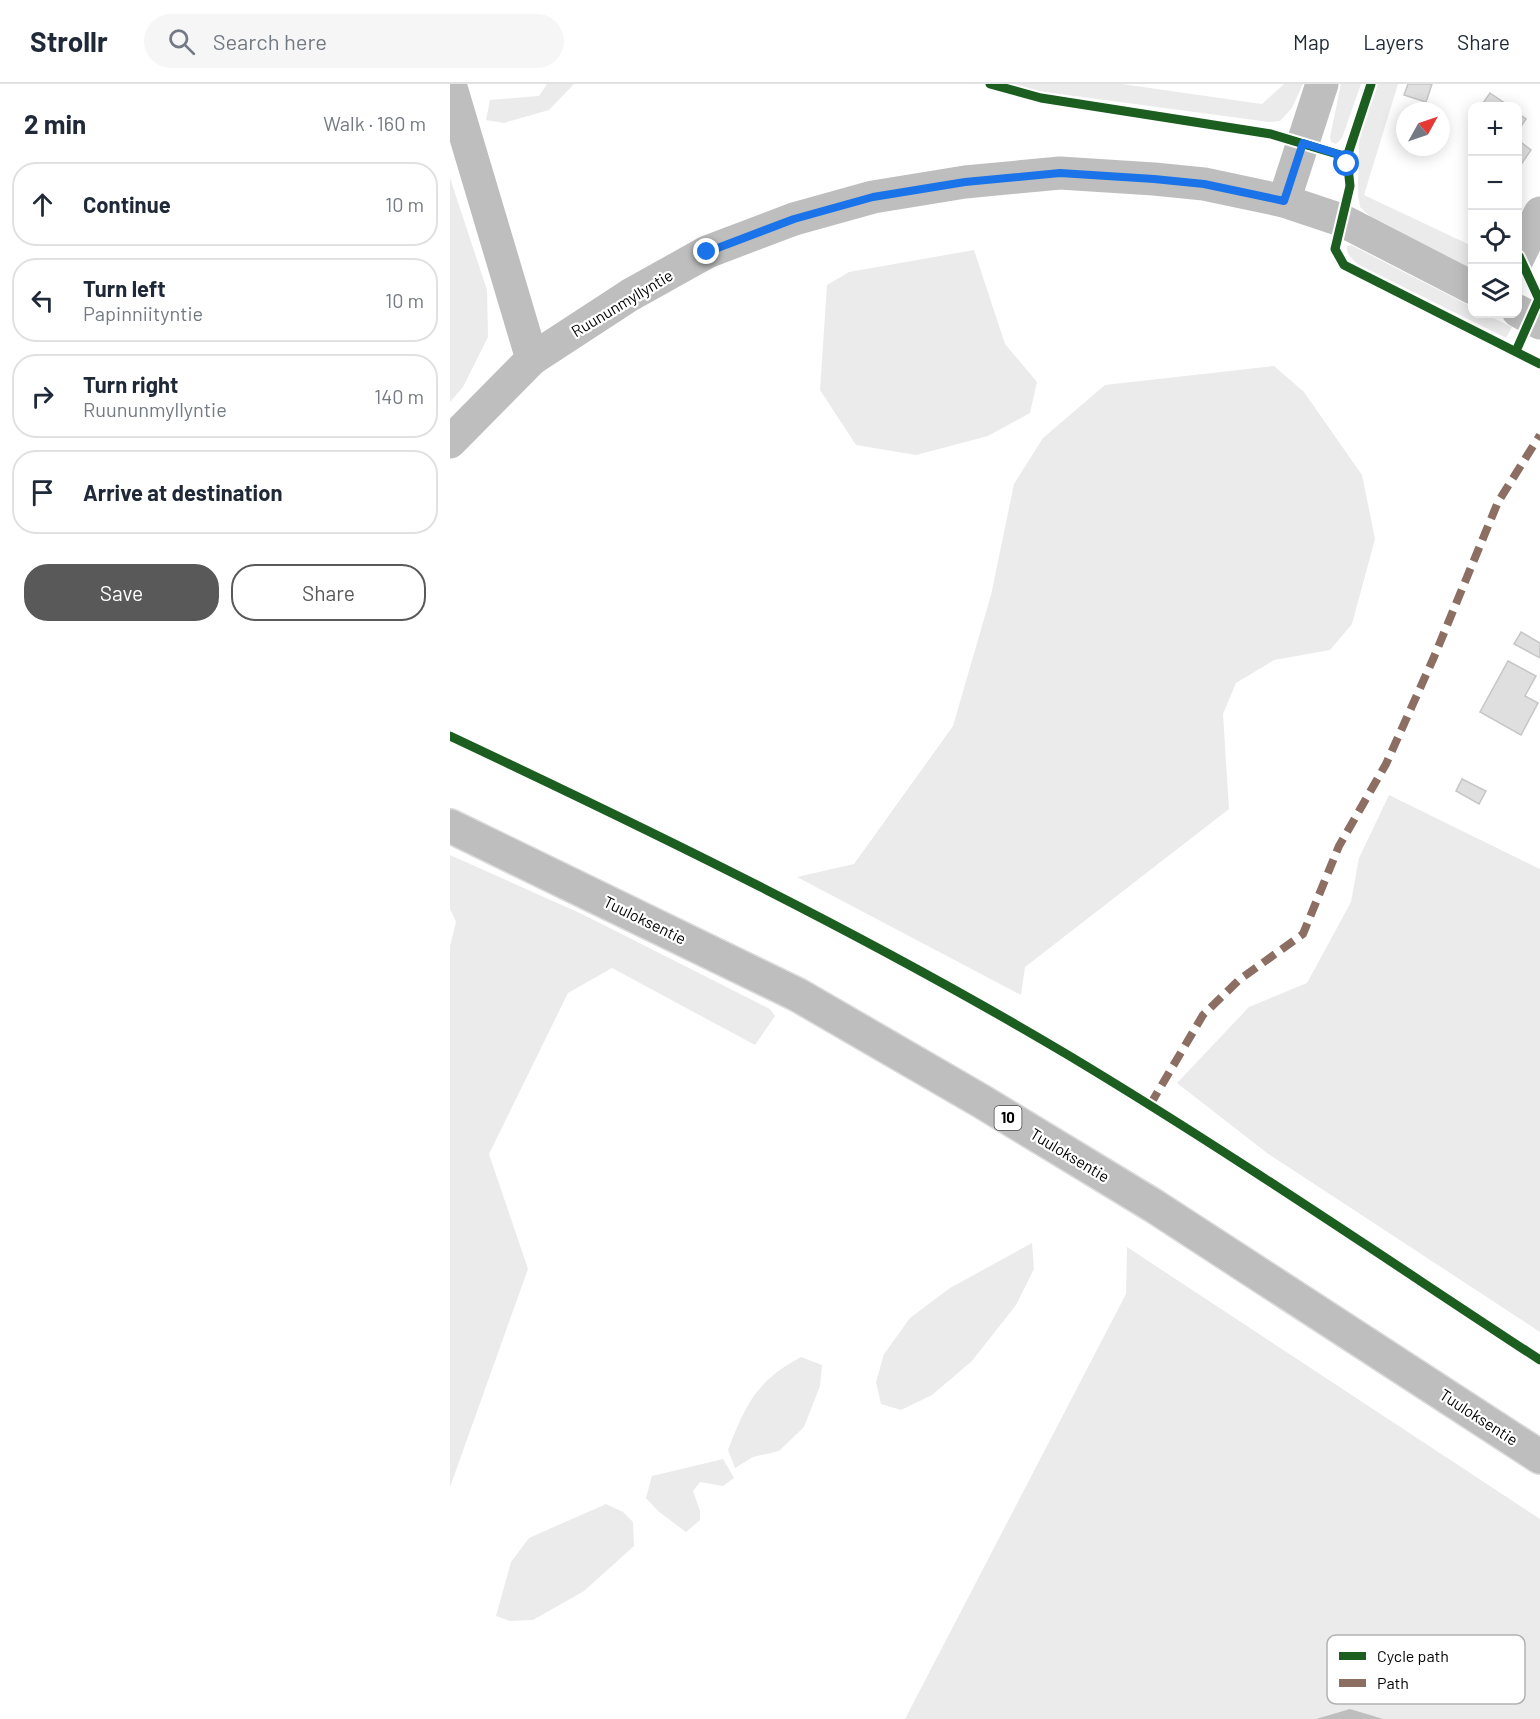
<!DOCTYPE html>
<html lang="en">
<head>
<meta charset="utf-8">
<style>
  body { margin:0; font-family:Barlow,sans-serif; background:#f6f6f7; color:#1f2937 }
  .controls { position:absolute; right:18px; top:18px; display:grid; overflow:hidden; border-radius:12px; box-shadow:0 3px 15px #0003 }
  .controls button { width:54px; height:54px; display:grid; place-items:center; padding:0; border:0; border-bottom:2px solid #e0e1e3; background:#fff; color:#1f2937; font:30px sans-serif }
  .compass { position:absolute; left:946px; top:18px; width:54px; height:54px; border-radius:50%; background:#fff; box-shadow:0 3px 15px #0003; rotate:50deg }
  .stop { position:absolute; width:18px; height:18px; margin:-14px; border:4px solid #1a73e8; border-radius:50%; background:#fff }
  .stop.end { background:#1a73e8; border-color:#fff; box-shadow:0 2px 6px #0008 }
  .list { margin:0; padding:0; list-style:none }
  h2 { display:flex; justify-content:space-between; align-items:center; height:78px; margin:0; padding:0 24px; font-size:26px }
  h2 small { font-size:20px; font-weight:400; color:#747a83 }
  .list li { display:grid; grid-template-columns:39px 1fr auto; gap:18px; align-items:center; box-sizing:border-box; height:84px; margin:0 12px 12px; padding:0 12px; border:2px solid #e0e1e3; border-radius:24px }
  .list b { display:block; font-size:22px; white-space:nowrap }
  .list p { margin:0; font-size:20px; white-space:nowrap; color:#747a83 }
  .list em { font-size:20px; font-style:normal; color:#747a83 }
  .actions { display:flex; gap:12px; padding:18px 24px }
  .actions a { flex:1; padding:14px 0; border:2px solid #595959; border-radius:24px; text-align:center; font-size:21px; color:#595959 }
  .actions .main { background:#595959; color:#fff }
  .icon { flex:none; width:33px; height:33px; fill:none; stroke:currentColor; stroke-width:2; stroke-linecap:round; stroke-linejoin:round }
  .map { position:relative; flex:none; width:1090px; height:1635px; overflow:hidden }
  header { display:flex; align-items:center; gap:36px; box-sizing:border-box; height:84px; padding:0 30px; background:#fff; border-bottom:2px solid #e0e1e3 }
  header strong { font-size:28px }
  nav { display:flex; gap:33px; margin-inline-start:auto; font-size:21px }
  .search { width:420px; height:54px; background:#f6f6f7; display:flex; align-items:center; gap:15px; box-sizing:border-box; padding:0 21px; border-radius:33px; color:#747a83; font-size:22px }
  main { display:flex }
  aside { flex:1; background:#fff }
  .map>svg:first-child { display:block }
</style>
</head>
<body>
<header>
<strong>Strollr</strong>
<div class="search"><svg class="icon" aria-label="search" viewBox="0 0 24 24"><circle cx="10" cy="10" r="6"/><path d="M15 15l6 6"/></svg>Search here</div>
<nav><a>Map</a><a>Layers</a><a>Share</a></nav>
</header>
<main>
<aside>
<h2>2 min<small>Walk · 160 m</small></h2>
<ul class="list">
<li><svg class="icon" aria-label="ahead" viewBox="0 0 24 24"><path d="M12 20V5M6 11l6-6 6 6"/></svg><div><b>Continue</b></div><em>10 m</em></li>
<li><svg class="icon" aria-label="left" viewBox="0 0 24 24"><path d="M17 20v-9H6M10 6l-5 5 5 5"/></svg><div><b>Turn left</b><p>Papinniityntie</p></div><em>10 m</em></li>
<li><svg class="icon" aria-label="right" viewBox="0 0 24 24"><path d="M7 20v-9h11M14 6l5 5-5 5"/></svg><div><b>Turn right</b><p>Ruununmyllyntie</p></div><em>140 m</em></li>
<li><svg class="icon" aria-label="arrive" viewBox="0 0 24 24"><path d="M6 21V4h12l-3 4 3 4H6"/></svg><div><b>Arrive at destination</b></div></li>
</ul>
<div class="actions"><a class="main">Save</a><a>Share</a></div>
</aside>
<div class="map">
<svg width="1090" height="1635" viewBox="0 0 1090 1635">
  <rect width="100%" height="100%" fill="#fff"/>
  <g fill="#ebebeb">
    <path d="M 97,0 L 124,0 L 99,26 L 54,39 L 36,36 L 40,16 L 89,12 Z"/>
    <path d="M 564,0 L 672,0 L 812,20 L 834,0 L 853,0 L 842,24 L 830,37 L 819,38 L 587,7 Z"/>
    <path d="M 891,0 L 911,0 L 892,54 L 886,60 L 881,58 L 880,53 Z"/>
    <path d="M 928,0 L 948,0 L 914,111 L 1022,162 L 1022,181 L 1018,183 L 924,136 L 910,123 L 908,111 L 909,55 Z"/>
    <path d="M 0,94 L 37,206 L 38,253 L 13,303 L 0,318 Z"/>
    <path d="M 901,161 L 1022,223 L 1023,230 L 1035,230 L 1062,243 L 1056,254 L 911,182 C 904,177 896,172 897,162 Z"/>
    <path d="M 524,166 L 555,260 L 587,298 L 580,329 L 538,352 L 466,371 L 406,361 L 370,306 L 377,201 L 399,188 Z"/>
    <path d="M 824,282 L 854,308 L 912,391 L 925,455 L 902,540 L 880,566 L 824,576 L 786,599 L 773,630 L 779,725 L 575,883 L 571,911 L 347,793 L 404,780 L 503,642 L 541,511 L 564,400 L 593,354 L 655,301 Z"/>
    <path d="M 939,711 L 1090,785 L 1090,1248 L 817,1069 L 727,999 L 799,923 L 857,899 L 901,818 L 909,774 Z"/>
    <path d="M 0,771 L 134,831 L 320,925 L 325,932 L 305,961 L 162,884 L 118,909 L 39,1070 L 78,1185 L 0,1403 L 0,862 L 6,838 L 0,825 Z"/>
    <path d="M 582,1159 L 584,1185 L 566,1221 L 522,1277 L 482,1311 L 451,1326 L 431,1320 L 426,1298 L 434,1270 L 460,1234 L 500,1204 Z"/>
    <path d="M 677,1163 L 1090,1435 L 1090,1635 L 455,1635 L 676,1210 Z"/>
    <path d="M 351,1273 L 372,1281 L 370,1302 L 354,1343 L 329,1367 L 303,1373 L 285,1384 L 278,1366 C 296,1320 306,1297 351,1273 Z"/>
    <path d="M 273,1375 L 284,1394 L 273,1402 L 250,1398 L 243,1407 L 250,1427 L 250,1436 L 236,1448 L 208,1427 L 196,1414 L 202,1392 Z"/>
    <path d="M 156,1420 L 173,1428 L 183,1438 L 184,1462 L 134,1507 L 83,1536 L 60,1537 L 46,1532 L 61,1478 L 79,1454 Z"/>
  </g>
  <path fill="#bebebe" d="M 900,1625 L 933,1635 L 866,1635 Z"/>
  <g fill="#dfdfdf" stroke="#c6c6c6" stroke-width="1.5">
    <path d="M 958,0 L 982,0 L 976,18 L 954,11 Z"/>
    <path d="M 1040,9 L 1059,22 L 1031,22 Z"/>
    <path d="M 1068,29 L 1076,35 L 1068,47 Z"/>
    <path d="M 1068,56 L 1081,66 L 1070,82 L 1068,81 Z"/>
    <path d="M 1071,548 L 1090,559 L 1090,574 L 1064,560 Z"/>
    <path d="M 1058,577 L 1086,592 L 1075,612 L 1088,619 L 1071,651 L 1030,628 Z"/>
    <path d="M 1012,695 L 1036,707 L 1029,720 L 1006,707 Z"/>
  </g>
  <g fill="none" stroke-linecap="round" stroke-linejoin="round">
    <g stroke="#dbdbdb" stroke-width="36">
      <path id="highway" d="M 0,742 L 348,911 L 531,1017 L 704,1122 L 1090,1373"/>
    </g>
    <g stroke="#bebebe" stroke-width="33">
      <path d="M 0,0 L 82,275"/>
      <path d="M 834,117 L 872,0"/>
      <path d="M 1068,174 L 1090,129"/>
      <path d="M 1068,227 L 1090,239"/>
      <path d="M 0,358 L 82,275 L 180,211 L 257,168 L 344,135 L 423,113 L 515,98 L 610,89 L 704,95 L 754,100 L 834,117 L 891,136 L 1023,204"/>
    </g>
    <use href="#highway" stroke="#bebebe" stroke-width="33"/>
    <path stroke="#8d6e63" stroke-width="8" stroke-dasharray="15 8" stroke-linecap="butt" d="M 700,1021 L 753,931 L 789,896 L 853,850 L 889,762 L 936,680 L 984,573 L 1048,418 L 1090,351"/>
    <g stroke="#fff" stroke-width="13">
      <g id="cycleway">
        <path d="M 540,0 L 591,14 L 821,50 L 897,73"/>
        <path d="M 921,0 L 897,73 L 900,102 L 885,165 L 894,181 L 1090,280"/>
        <path d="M 1066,267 L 1089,215 L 1069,172"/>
        <path d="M 0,652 C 210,751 418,852 618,971 C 778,1067 933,1173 1090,1276"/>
      </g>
    </g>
    <use href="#cycleway" stroke="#1b5e20" stroke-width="9"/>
  </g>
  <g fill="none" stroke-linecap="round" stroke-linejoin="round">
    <path stroke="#1a73e8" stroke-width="8" d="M 257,168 L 344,135 L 423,113 L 515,98 L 610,89 L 704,95 L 754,100 L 834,117 L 853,59 L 897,73 L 897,80"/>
  </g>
  <g text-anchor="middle" stroke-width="4.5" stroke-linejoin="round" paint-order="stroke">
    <rect fill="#fff" stroke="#4c4c4c" stroke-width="1.5" x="544.5" y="1022" width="27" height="24" rx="4.5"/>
    <g font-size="15" font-weight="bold" fill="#000">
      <text x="558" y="1039">10</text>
    </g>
    <g font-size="16" fill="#000" stroke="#fff">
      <text transform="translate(172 219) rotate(-31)" y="6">Ruununmyllyntie</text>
      <text transform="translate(195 836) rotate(26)" y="6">Tuuloksentie</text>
      <text transform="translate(620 1071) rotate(31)" y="6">Tuuloksentie</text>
      <text transform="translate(1029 1333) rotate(33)" y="6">Tuuloksentie</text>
    </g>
  </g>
  <rect x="877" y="1551" width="198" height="69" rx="9" fill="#fff" stroke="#b2b2b2" stroke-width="1.5"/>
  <rect x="889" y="1568" width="27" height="8" fill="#1b5e20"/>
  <rect x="889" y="1595" width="27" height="8" fill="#8d6e63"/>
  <g font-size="16" fill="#000">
    <text x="927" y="1578">Cycle path</text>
    <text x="927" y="1605">Path</text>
  </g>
</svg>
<div class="controls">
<button>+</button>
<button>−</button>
<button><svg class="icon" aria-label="locate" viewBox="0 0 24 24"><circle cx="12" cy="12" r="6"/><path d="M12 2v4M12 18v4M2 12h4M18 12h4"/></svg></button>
<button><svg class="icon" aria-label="layers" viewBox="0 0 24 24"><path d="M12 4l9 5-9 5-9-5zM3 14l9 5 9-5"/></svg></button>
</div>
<svg class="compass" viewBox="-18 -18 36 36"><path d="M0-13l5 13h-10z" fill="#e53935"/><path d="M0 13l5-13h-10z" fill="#747a83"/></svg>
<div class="stop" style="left:897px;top:80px"></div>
<div class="stop end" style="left:257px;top:168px"></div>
</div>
</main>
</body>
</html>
